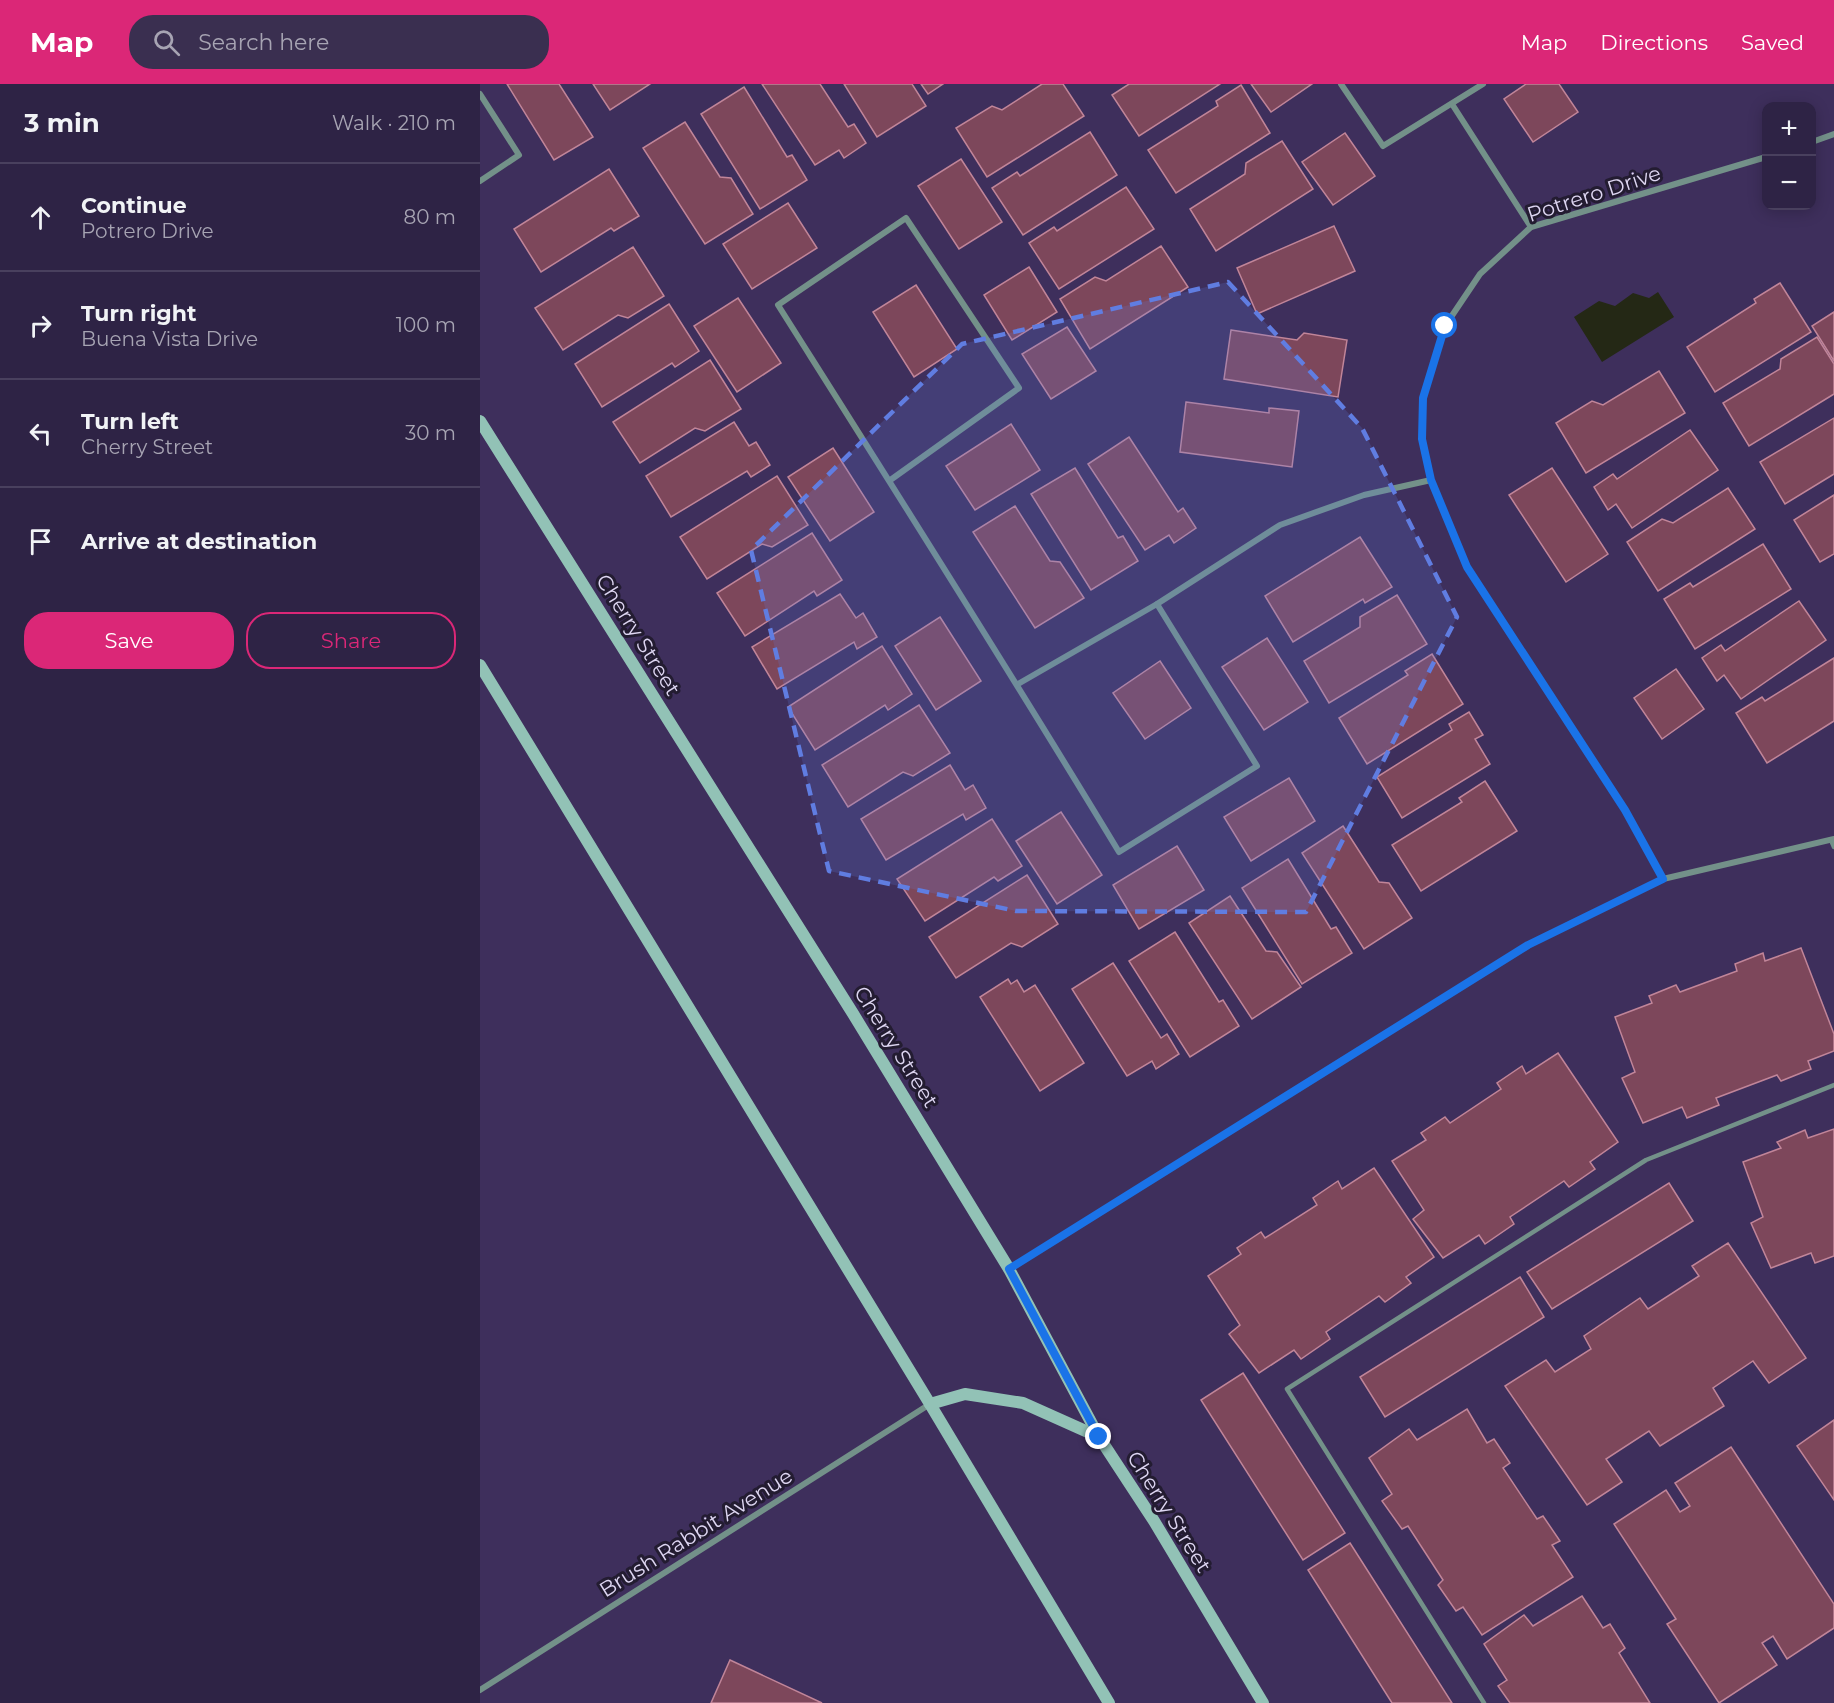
<!DOCTYPE html>
<html lang="en">
<head>
<meta charset="utf-8">
<style>
  body { margin:0; font-family:Montserrat,sans-serif; background:#3a2f50; color:#f1f3f6 }
  .controls { position:absolute; right:18px; top:18px; display:grid; overflow:hidden; border-radius:12px; box-shadow:0 3px 15px #0003 }
  .controls button { width:54px; height:54px; display:grid; place-items:center; padding:0; border:0; border-bottom:2px solid #49405e; background:#2e2345; color:#f1f3f6; font:30px sans-serif }
  .stop { position:absolute; width:18px; height:18px; margin:-14px; border:4px solid #1a73e8; border-radius:50%; background:#fff }
  .stop.end { background:#1a73e8; border-color:#fff; box-shadow:0 2px 6px #0008 }
  .list { margin:0; padding:0; list-style:none }
  h2 { display:flex; justify-content:space-between; align-items:center; height:78px; margin:0; padding:0 24px; font-size:26px }
  h2 small { font-size:20px; font-weight:400; color:#a7a4b3 }
  .list li { display:grid; grid-template-columns:39px 1fr auto; gap:18px; align-items:center; box-sizing:border-box; height:108px; padding:0 24px; border-top:2px solid #49405e }
  .list b { display:block; font-size:22px; white-space:nowrap }
  .list p { margin:0; font-size:20px; white-space:nowrap; color:#a7a4b3 }
  .list em { font-size:20px; font-style:normal; color:#a7a4b3 }
  .actions { display:flex; gap:12px; padding:18px 24px }
  .actions a { flex:1; padding:14px 0; border:2px solid #db2777; border-radius:24px; text-align:center; font-size:21px; color:#db2777 }
  .actions .main { background:#db2777; color:#fff }
  .icon { flex:none; width:33px; height:33px; fill:none; stroke:currentColor; stroke-width:2; stroke-linecap:round; stroke-linejoin:round }
  .map { position:relative; flex:none; width:1354px; height:1619px; overflow:hidden }
  header { display:flex; align-items:center; gap:36px; box-sizing:border-box; height:84px; padding:0 30px; background:#db2777; color:#fff }
  header strong { font-size:28px }
  nav { display:flex; gap:33px; margin-inline-start:auto; font-size:21px }
  .search { width:420px; height:54px; background:#3a2f50; display:flex; align-items:center; gap:15px; box-sizing:border-box; padding:0 21px; border-radius:24px; color:#a7a4b3; font-size:22px }
  main { display:flex }
  aside { flex:1; background:#2e2345 }
  .map>svg:first-child { display:block }
</style>
</head>
<body>
<header>
<strong>Map</strong>
<div class="search"><svg class="icon" aria-label="search" viewBox="0 0 24 24"><circle cx="10" cy="10" r="6"/><path d="M15 15l6 6"/></svg>Search here</div>
<nav><a>Map</a><a>Directions</a><a>Saved</a></nav>
</header>
<main>
<aside>
<h2>3 min<small>Walk · 210 m</small></h2>
<ul class="list">
<li><svg class="icon" aria-label="ahead" viewBox="0 0 24 24"><path d="M12 20V5M6 11l6-6 6 6"/></svg><div><b>Continue</b><p>Potrero Drive</p></div><em>80 m</em></li>
<li><svg class="icon" aria-label="right" viewBox="0 0 24 24"><path d="M7 20v-9h11M14 6l5 5-5 5"/></svg><div><b>Turn right</b><p>Buena Vista Drive</p></div><em>100 m</em></li>
<li><svg class="icon" aria-label="left" viewBox="0 0 24 24"><path d="M17 20v-9H6M10 6l-5 5 5 5"/></svg><div><b>Turn left</b><p>Cherry Street</p></div><em>30 m</em></li>
<li><svg class="icon" aria-label="arrive" viewBox="0 0 24 24"><path d="M6 21V4h12l-3 4 3 4H6"/></svg><div><b>Arrive at destination</b></div></li>
</ul>
<div class="actions"><a class="main">Save</a><a>Share</a></div>
</aside>
<div class="map">
<svg width="1354" height="1619" viewBox="0 0 1354 1619">
  <rect width="100%" height="100%" fill="#3e2f5c"/>
  <path fill="#242815" d="M 1178,208 L 1194,233 L 1122,278 L 1094,233 L 1119,217 L 1135,222 L 1153,209 L 1169,214 Z"/>
  <g fill="#7d475b" stroke="#c18599" stroke-width="1.5">
    <path d="M 27,0 L 79,0 L 113,53 L 74,76 Z"/>
    <path d="M 113,0 L 170,0 L 130,26 Z"/>
    <path d="M 282,0 L 340,0 L 368,43 L 374,40 L 386,59 L 364,74 L 359,66 L 335,81 Z"/>
    <path d="M 364,0 L 432,0 L 446,22 L 397,53 Z"/>
    <path d="M 441,0 L 463,0 L 448,10 Z"/>
    <path d="M 562,0 L 583,0 L 604,32 L 507,93 L 476,44 L 512,22 L 522,26 Z"/>
    <path d="M 649,0 L 740,0 L 659,52 L 632,11 Z"/>
    <path d="M 771,0 L 832,0 L 791,28 Z"/>
    <path d="M 1046,0 L 1079,0 L 1098,28 L 1053,58 L 1024,15 Z"/>
    <path d="M 761,1 L 790,49 L 696,109 L 668,66 L 738,22 L 736,17 Z"/>
    <path d="M 264,3 L 307,73 L 312,71 L 327,96 L 280,125 L 221,30 Z"/>
    <path d="M 205,38 L 240,93 L 251,94 L 273,130 L 225,160 L 163,64 Z"/>
    <path d="M 610,48 L 637,91 L 543,151 L 512,104 L 537,88 L 540,92 Z"/>
    <path d="M 865,49 L 895,92 L 853,121 L 822,78 Z"/>
    <path d="M 802,57 L 833,105 L 736,167 L 710,125 L 765,90 L 766,79 Z"/>
    <path d="M 481,75 L 522,138 L 479,165 L 438,102 Z"/>
    <path d="M 129,85 L 159,132 L 134,147 L 131,144 L 61,188 L 34,145 Z"/>
    <path d="M 646,103 L 674,145 L 579,205 L 549,159 L 574,143 L 577,147 Z"/>
    <path d="M 308,119 L 337,164 L 272,205 L 243,160 Z"/>
    <path d="M 854,142 L 875,187 L 777,230 L 757,184 Z"/>
    <path d="M 681,162 L 708,203 L 610,265 L 580,215 L 615,193 L 626,197 Z"/>
    <path d="M 153,163 L 184,212 L 148,234 L 138,231 L 83,266 L 55,224 Z"/>
    <path d="M 549,183 L 577,228 L 532,256 L 504,211 Z"/>
    <path d="M 1300,199 L 1331,248 L 1235,308 L 1207,263 L 1276,219 L 1274,215 Z"/>
    <path d="M 436,201 L 477,265 L 434,293 L 393,228 Z"/>
    <path d="M 258,214 L 301,279 L 257,308 L 214,242 Z"/>
    <path d="M 189,220 L 219,267 L 195,283 L 192,279 L 122,323 L 95,280 Z"/>
    <path d="M 1354,228 L 1354,277 L 1332,242 Z"/>
    <path d="M 587,243 L 616,287 L 571,315 L 542,270 Z"/>
    <path d="M 751,246 L 817,256 L 824,249 L 867,256 L 858,313 L 744,295 Z"/>
    <path d="M 1337,253 L 1354,280 L 1354,310 L 1269,362 L 1243,319 L 1300,285 L 1301,275 Z"/>
    <path d="M 230,276 L 261,325 L 225,347 L 215,344 L 160,379 L 133,338 Z"/>
    <path d="M 1179,287 L 1205,329 L 1106,389 L 1076,339 L 1112,317 L 1123,321 Z"/>
    <path d="M 706,318 L 789,329 L 789,324 L 819,327 L 812,383 L 700,368 Z"/>
    <path d="M 1354,334 L 1354,390 L 1305,420 L 1280,378 Z"/>
    <path d="M 254,338 L 269,362 L 276,358 L 290,381 L 271,393 L 267,387 L 191,433 L 166,392 Z"/>
    <path d="M 531,340 L 560,386 L 495,426 L 466,382 Z"/>
    <path d="M 1210,346 L 1238,386 L 1152,444 L 1136,420 L 1128,426 L 1114,403 L 1133,390 L 1137,395 Z"/>
    <path d="M 649,353 L 698,428 L 703,424 L 716,444 L 694,459 L 689,451 L 665,466 L 608,380 Z"/>
    <path d="M 353,364 L 394,428 L 350,457 L 308,393 Z"/>
    <path d="M 595,384 L 638,454 L 643,452 L 658,477 L 611,506 L 551,410 Z"/>
    <path d="M 1072,384 L 1128,470 L 1086,498 L 1029,411 Z"/>
    <path d="M 297,392 L 328,441 L 292,463 L 282,460 L 227,495 L 200,453 Z"/>
    <path d="M 1248,404 L 1275,445 L 1178,507 L 1147,458 L 1182,435 L 1193,439 Z"/>
    <path d="M 1354,411 L 1354,470 L 1340,478 L 1314,436 Z"/>
    <path d="M 535,422 L 570,477 L 580,478 L 604,514 L 555,544 L 493,448 Z"/>
    <path d="M 332,449 L 362,496 L 337,512 L 334,507 L 265,552 L 237,509 Z"/>
    <path d="M 880,453 L 912,503 L 885,519 L 883,515 L 813,558 L 785,512 Z"/>
    <path d="M 1283,460 L 1311,505 L 1215,565 L 1184,515 L 1210,499 L 1213,503 Z"/>
    <path d="M 360,510 L 376,534 L 383,529 L 397,553 L 377,565 L 374,558 L 297,605 L 272,563 Z"/>
    <path d="M 917,511 L 947,560 L 849,619 L 824,577 L 880,543 L 880,533 Z"/>
    <path d="M 1319,517 L 1346,556 L 1261,615 L 1244,591 L 1237,597 L 1222,574 L 1241,561 L 1245,567 Z"/>
    <path d="M 460,533 L 501,597 L 456,626 L 415,562 Z"/>
    <path d="M 787,554 L 828,618 L 784,646 L 742,583 Z"/>
    <path d="M 402,562 L 432,610 L 408,626 L 405,621 L 335,666 L 308,623 Z"/>
    <path d="M 952,570 L 983,620 L 887,680 L 859,634 L 928,591 L 925,587 Z"/>
    <path d="M 1354,574 L 1354,637 L 1287,679 L 1256,629 L 1282,613 L 1285,617 Z"/>
    <path d="M 680,577 L 711,624 L 665,655 L 633,609 Z"/>
    <path d="M 1196,585 L 1224,625 L 1182,655 L 1154,614 Z"/>
    <path d="M 439,621 L 470,669 L 433,692 L 423,688 L 368,723 L 342,681 Z"/>
    <path d="M 989,628 L 1003,651 L 995,655 L 1010,680 L 922,734 L 897,693 L 972,646 L 969,640 Z"/>
    <path d="M 470,681 L 485,706 L 493,701 L 506,724 L 486,736 L 483,730 L 406,776 L 381,735 Z"/>
    <path d="M 809,694 L 835,737 L 771,777 L 744,733 Z"/>
    <path d="M 1005,697 L 1037,747 L 941,807 L 912,761 L 982,718 L 979,714 Z"/>
    <path d="M 581,728 L 622,791 L 577,820 L 536,757 Z"/>
    <path d="M 512,735 L 542,782 L 518,797 L 514,793 L 445,837 L 417,795 Z"/>
    <path d="M 863,742 L 899,798 L 909,799 L 932,834 L 884,865 L 822,769 Z"/>
    <path d="M 697,762 L 724,806 L 659,845 L 633,801 Z"/>
    <path d="M 808,775 L 851,845 L 856,843 L 872,869 L 822,900 L 762,804 Z"/>
    <path d="M 547,791 L 578,840 L 542,863 L 531,859 L 476,894 L 449,853 Z"/>
    <path d="M 750,812 L 786,867 L 797,868 L 821,903 L 772,935 L 709,839 Z"/>
    <path d="M 695,848 L 739,918 L 743,916 L 759,942 L 710,973 L 649,877 Z"/>
    <path d="M 1321,864 L 1354,950 L 1354,967 L 1328,977 L 1331,985 L 1301,997 L 1297,991 L 1236,1014 L 1239,1021 L 1207,1034 L 1202,1023 L 1163,1039 L 1142,994 L 1155,988 L 1135,933 L 1172,919 L 1169,912 L 1196,901 L 1200,908 L 1257,887 L 1255,880 L 1283,869 L 1285,877 Z"/>
    <path d="M 633,879 L 681,954 L 687,950 L 699,970 L 676,985 L 672,977 L 647,992 L 592,905 Z"/>
    <path d="M 528,895 L 531,900 L 537,896 L 544,908 L 555,901 L 604,979 L 560,1007 L 500,913 Z"/>
    <path d="M 1078,969 L 1138,1058 L 1110,1078 L 1115,1085 L 1089,1103 L 1084,1097 L 1030,1133 L 1034,1140 L 1005,1160 L 999,1151 L 963,1174 L 933,1135 L 944,1126 L 912,1077 L 946,1056 L 941,1049 L 965,1033 L 970,1039 L 1021,1005 L 1017,999 L 1042,982 L 1046,990 Z"/>
    <path d="M 1354,1045 L 1354,1172 L 1335,1179 L 1331,1169 L 1291,1184 L 1271,1139 L 1283,1133 L 1263,1078 L 1301,1064 L 1297,1058 L 1325,1046 L 1328,1054 Z"/>
    <path d="M 894,1084 L 954,1173 L 926,1193 L 931,1199 L 905,1218 L 899,1212 L 846,1248 L 850,1255 L 821,1275 L 814,1266 L 779,1289 L 749,1250 L 760,1241 L 728,1192 L 761,1170 L 757,1164 L 781,1148 L 785,1154 L 837,1121 L 833,1114 L 858,1097 L 862,1105 Z"/>
    <path d="M 1189,1099 L 1213,1137 L 1072,1225 L 1047,1188 Z"/>
    <path d="M 1248,1159 L 1326,1274 L 1289,1299 L 1273,1277 L 1233,1304 L 1244,1322 L 1180,1362 L 1169,1347 L 1126,1375 L 1142,1398 L 1107,1421 L 1025,1302 L 1066,1276 L 1075,1288 L 1111,1265 L 1104,1252 L 1160,1214 L 1168,1225 L 1219,1192 L 1212,1182 Z"/>
    <path d="M 1040,1193 L 1064,1233 L 905,1333 L 880,1293 Z"/>
    <path d="M 763,1289 L 865,1449 L 823,1476 L 721,1316 Z"/>
    <path d="M 987,1325 L 1007,1359 L 1014,1355 L 1030,1379 L 1023,1384 L 1057,1435 L 1063,1432 L 1080,1457 L 1072,1461 L 1093,1493 L 1002,1551 L 983,1523 L 976,1527 L 958,1501 L 963,1496 L 928,1442 L 922,1445 L 902,1417 L 912,1410 L 889,1374 L 929,1345 L 937,1356 Z"/>
    <path d="M 1354,1336 L 1354,1416 L 1317,1362 Z"/>
    <path d="M 1251,1363 L 1354,1520 L 1354,1544 L 1307,1575 L 1293,1552 L 1282,1559 L 1297,1581 L 1239,1619 L 1187,1540 L 1196,1535 L 1134,1440 L 1186,1406 L 1200,1428 L 1210,1422 L 1195,1399 Z"/>
    <path d="M 870,1459 L 972,1619 L 912,1619 L 828,1486 Z"/>
    <path d="M 1102,1512 L 1123,1544 L 1130,1540 L 1145,1564 L 1139,1569 L 1170,1619 L 1030,1619 L 1018,1602 L 1027,1596 L 1004,1560 L 1044,1531 L 1053,1542 Z"/>
    <path d="M 250,1576 L 342,1619 L 231,1619 Z"/>
  </g>
  <g fill="none" stroke-linecap="round" stroke-linejoin="round">
    <g stroke="#739189" stroke-width="4.5">
      <path d="M 1351,756 L 1354,763"/>
      <path d="M 1004,1619 L 807,1305 L 1166,1076 L 1354,1001"/>
    </g>
    <g stroke="#739189" stroke-width="6">
      <path d="M 861,0 L 903,62 L 1003,0"/>
      <path d="M 0,10 L 39,71 L 0,97"/>
      <path d="M 972,20 L 1051,143"/>
      <path d="M 1332,58 L 1354,50"/>
      <path d="M 409,397 L 539,304 L 426,134 L 298,221 C 413,403 528,584 639,768 L 777,682 L 677,520"/>
      <path d="M 538,600 L 677,520 L 800,441 L 884,411 L 951,396"/>
      <path d="M 1183,795 L 1145,726 L 987,483 L 951,396 L 942,355 L 943,314 L 965,242 L 1000,190 L 1051,143 L 1286,73"/>
      <path d="M 529,1185 L 1048,861 L 1183,795 L 1354,755"/>
      <path d="M 0,1606 L 450,1320"/>
    </g>
    <g stroke="#92c2b6" stroke-width="12">
      <path d="M 0,337 L 372,928 L 529,1185 L 619,1353 L 674,1437 L 783,1619"/>
      <path d="M 0,581 L 450,1320 L 629,1619"/>
      <path d="M 450,1320 L 485,1310 L 543,1319 L 619,1353"/>
    </g>
  </g>
  <g fill="none" stroke-linecap="round" stroke-linejoin="round">
    <path stroke="#1a73e8" stroke-width="8" d="M 619,1353 L 529,1185 L 1048,861 L 1183,795 L 1145,726 L 987,483 L 951,396 L 942,355 L 943,314 L 965,242"/>
  </g>
  <path fill="#607de1" fill-opacity="0.2" stroke="#607de1" stroke-width="4.5" stroke-dasharray="12 8" stroke-linejoin="round" d="M 748,198 L 882,344 L 977,533 L 826,828 L 536,827 L 349,787 L 271,466 L 482,260 Z"/>
  <g text-anchor="middle" stroke-width="6" stroke-linejoin="round" paint-order="stroke">
    <g font-size="21" fill="#ddd5f1" stroke="#231c31">
      <text transform="translate(1114 110) rotate(-18)" y="7">Potrero Drive</text>
      <text transform="translate(158 551) rotate(58)" y="7">Cherry Street</text>
      <text transform="translate(416 963) rotate(58)" y="7">Cherry Street</text>
      <text transform="translate(689 1428) rotate(58)" y="7">Cherry Street</text>
      <text transform="translate(216 1449) rotate(-32)" y="7">Brush Rabbit Avenue</text>
    </g>
  </g>
</svg>
<div class="controls">
<button>+</button>
<button>−</button>
</div>
<div class="stop" style="left:965px;top:242px"></div>
<div class="stop end" style="left:619px;top:1353px"></div>
</div>
</main>
</body>
</html>
